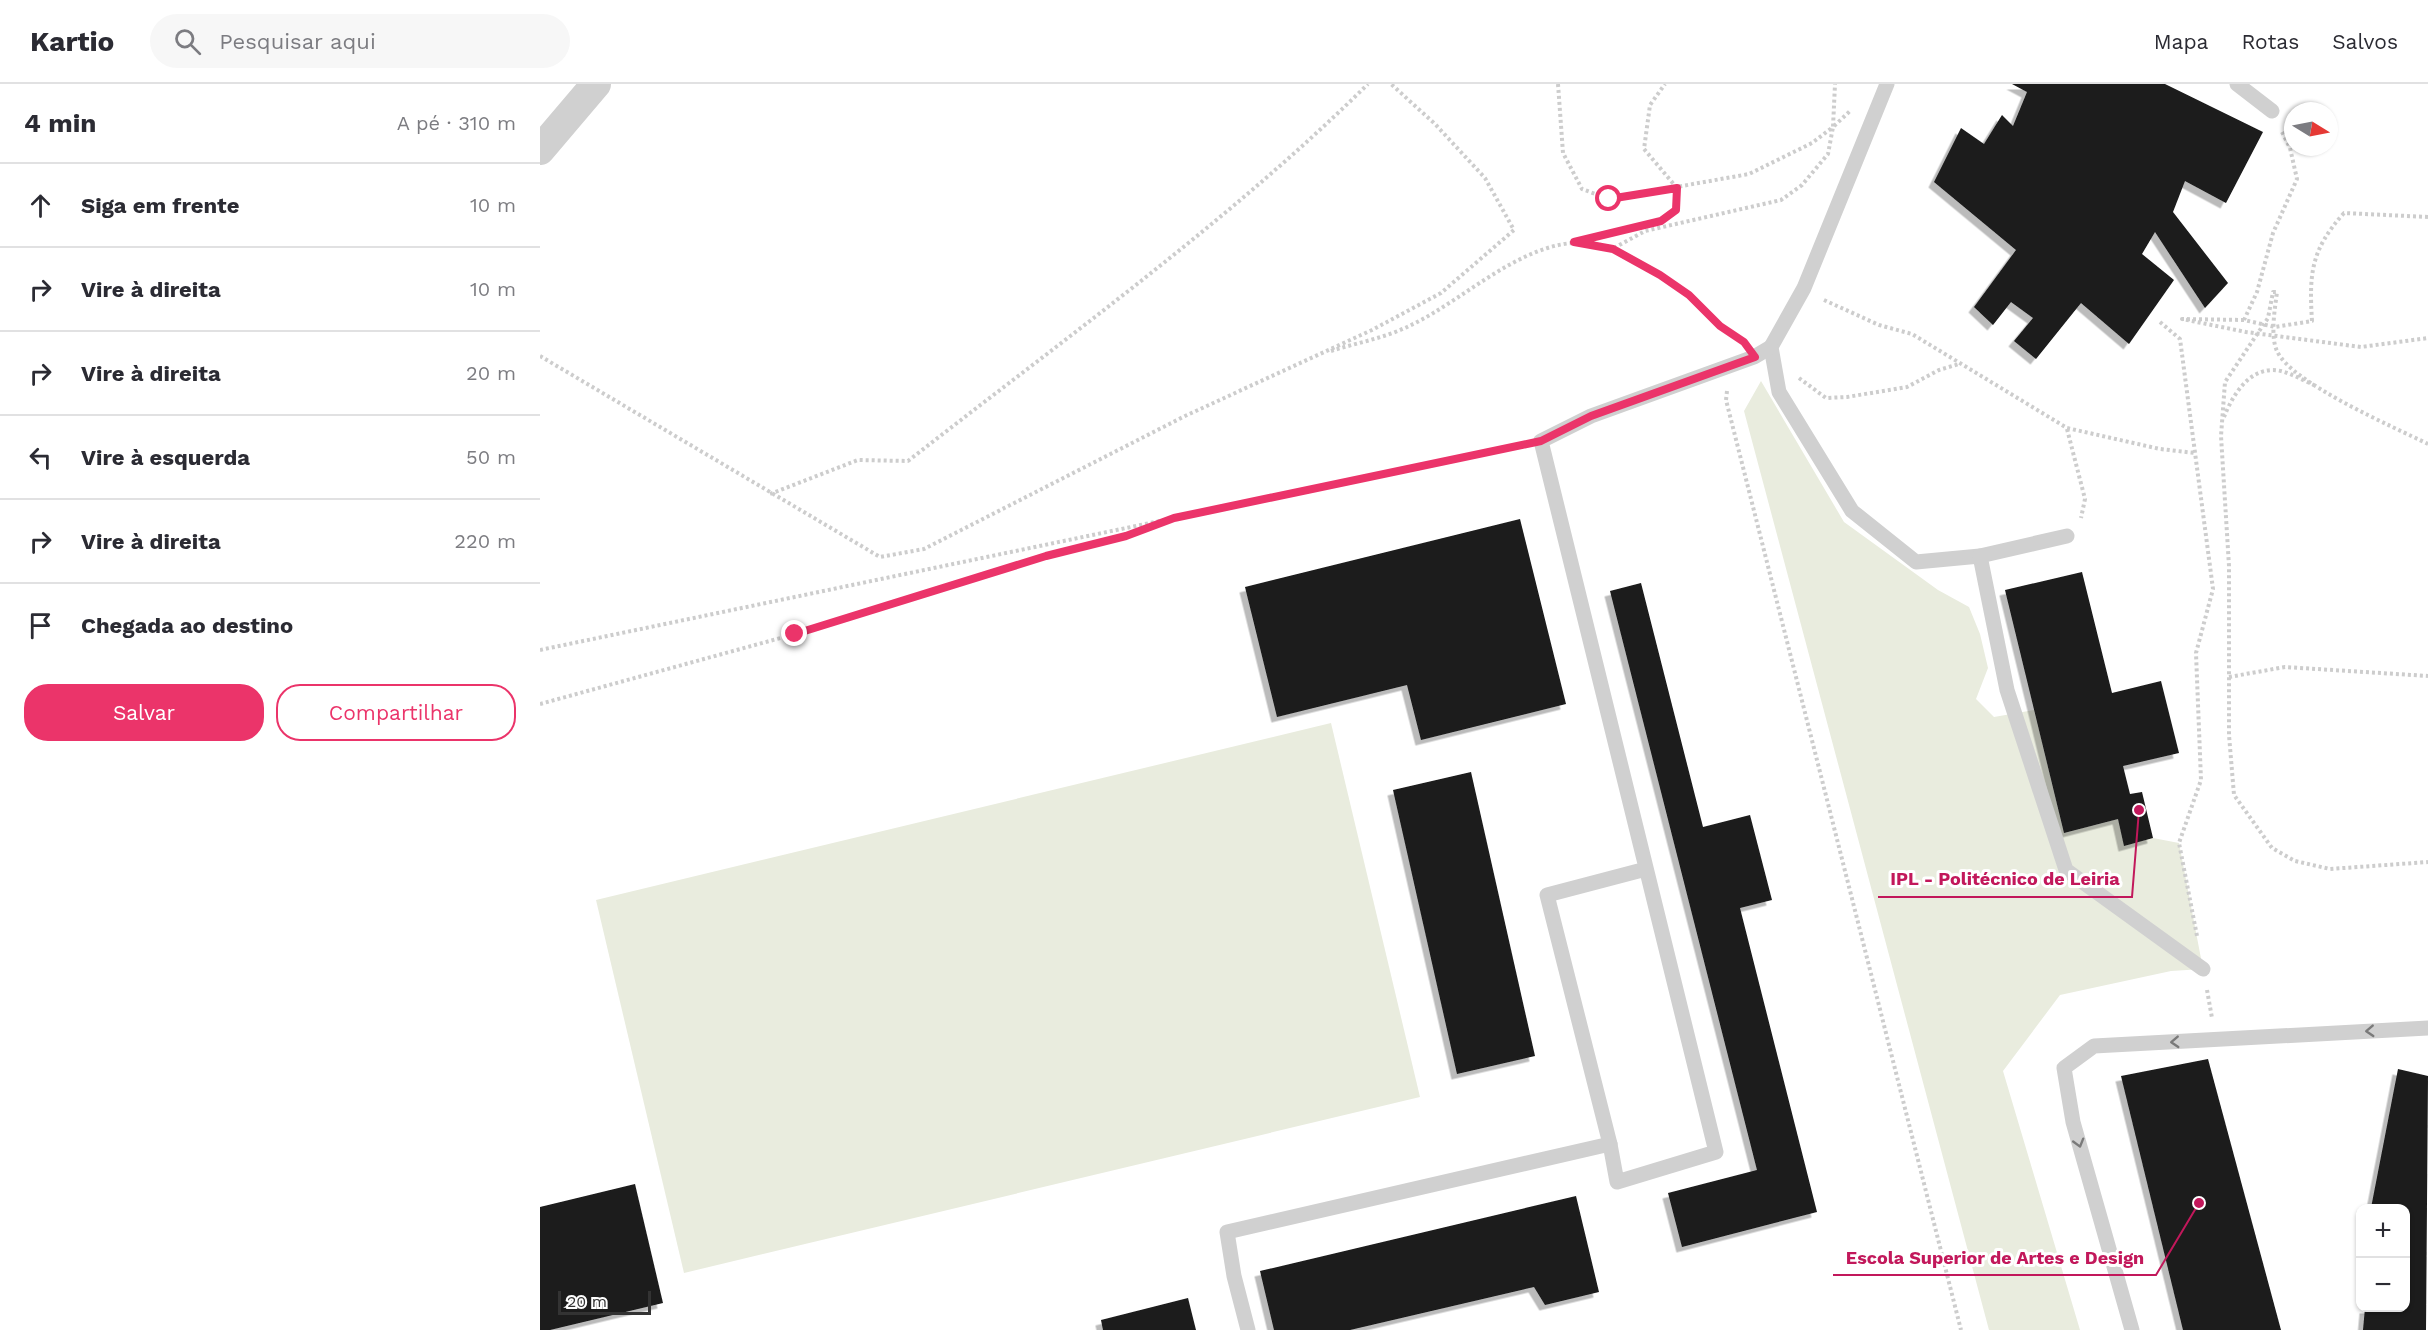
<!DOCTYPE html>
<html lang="pt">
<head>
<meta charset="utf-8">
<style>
  body { margin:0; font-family:"Work Sans",sans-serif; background:#f7f7f7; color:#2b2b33 }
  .controls { position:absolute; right:18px; bottom:18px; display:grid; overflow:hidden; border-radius:12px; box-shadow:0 2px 4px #0004 }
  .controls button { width:54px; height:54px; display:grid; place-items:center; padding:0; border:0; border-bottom:2px solid #e1e1e2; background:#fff; color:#2b2b33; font:30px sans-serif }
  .compass { position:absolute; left:1744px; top:18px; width:54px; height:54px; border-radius:50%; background:#fff; box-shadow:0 2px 4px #0004; rotate:100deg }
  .scale { position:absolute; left:18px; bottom:15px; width:93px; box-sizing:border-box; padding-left:6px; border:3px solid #333; border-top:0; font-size:16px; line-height:21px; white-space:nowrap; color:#333; -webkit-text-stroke:4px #fff; paint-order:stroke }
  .stop { position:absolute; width:18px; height:18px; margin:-14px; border:4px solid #eb346a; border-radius:50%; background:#fff }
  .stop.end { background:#eb346a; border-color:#fff; box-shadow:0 2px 6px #0008 }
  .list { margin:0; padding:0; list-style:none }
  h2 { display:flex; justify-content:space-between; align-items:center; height:78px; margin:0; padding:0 24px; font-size:26px }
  h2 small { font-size:20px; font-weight:400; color:#7c7c81 }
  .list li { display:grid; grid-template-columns:39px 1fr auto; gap:18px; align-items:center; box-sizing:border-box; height:84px; padding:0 24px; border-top:2px solid #e1e1e2 }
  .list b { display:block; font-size:22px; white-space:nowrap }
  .list em { font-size:20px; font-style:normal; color:#7c7c81 }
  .actions { display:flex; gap:12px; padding:18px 24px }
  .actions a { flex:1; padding:14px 0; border:2px solid #eb346a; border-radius:24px; text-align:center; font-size:21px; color:#eb346a }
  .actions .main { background:#eb346a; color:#fff }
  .icon { flex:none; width:33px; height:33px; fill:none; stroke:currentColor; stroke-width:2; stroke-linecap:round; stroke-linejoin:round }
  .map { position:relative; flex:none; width:1888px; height:1246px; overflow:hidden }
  header { display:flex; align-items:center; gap:36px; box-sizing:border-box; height:84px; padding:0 30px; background:#fff; border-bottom:2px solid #e1e1e2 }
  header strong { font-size:28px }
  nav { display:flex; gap:33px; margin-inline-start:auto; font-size:21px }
  .search { width:420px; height:54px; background:#f7f7f7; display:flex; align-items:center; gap:15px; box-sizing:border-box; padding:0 21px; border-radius:33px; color:#7c7c81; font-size:22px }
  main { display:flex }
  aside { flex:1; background:#fff }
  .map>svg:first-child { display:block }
</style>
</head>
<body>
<header>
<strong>Kartio</strong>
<div class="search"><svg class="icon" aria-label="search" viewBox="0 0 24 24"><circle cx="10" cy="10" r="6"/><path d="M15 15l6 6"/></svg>Pesquisar aqui</div>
<nav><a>Mapa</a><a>Rotas</a><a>Salvos</a></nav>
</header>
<main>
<aside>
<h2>4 min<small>A pé · 310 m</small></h2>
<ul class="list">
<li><svg class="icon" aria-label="ahead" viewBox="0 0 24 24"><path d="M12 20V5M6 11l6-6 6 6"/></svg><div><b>Siga em frente</b></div><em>10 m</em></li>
<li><svg class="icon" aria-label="right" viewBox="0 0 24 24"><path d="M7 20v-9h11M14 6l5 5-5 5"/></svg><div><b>Vire à direita</b></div><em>10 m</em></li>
<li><svg class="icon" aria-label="right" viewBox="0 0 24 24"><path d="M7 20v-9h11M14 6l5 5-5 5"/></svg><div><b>Vire à direita</b></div><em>20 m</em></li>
<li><svg class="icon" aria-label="left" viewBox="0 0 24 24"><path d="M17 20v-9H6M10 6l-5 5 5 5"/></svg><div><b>Vire à esquerda</b></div><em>50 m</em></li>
<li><svg class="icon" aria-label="right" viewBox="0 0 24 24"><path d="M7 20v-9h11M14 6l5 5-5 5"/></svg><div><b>Vire à direita</b></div><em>220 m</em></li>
<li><svg class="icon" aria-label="arrive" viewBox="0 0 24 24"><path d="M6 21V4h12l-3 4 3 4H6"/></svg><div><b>Chegada ao destino</b></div></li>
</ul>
<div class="actions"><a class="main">Salvar</a><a>Compartilhar</a></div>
</aside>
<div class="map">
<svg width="1888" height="1246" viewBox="0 0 1888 1246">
  <defs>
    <filter id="shadow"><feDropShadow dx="-5.5" dy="5.5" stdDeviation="0" flood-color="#0004"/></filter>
  </defs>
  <rect width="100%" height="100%" fill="#fff"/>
  <g fill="#e9ecde">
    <path d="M 1221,297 L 1304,438 L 1398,506 L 1429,523 L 1440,550 L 1448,584 L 1436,615 L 1454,633 L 1494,626 L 1524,749 L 1578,735 L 1584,761 L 1613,754 L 1639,759 L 1663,885 L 1631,887 L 1520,911 L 1463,987 L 1540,1246 L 1449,1246 L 1204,327 Z"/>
    <path d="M 791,639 L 880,1013 L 144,1189 L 56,816 Z"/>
  </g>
  <g fill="#1a1a1a" filter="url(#shadow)">
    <path d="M 1472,0 L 1625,0 L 1723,48 L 1686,119 L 1645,97 L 1633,128 L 1688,199 L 1665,224 L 1615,148 L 1602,170 L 1634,196 L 1589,260 L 1541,219 L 1496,275 L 1474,257 L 1493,234 L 1471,218 L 1453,241 L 1434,223 L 1476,166 L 1394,98 L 1421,44 L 1444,60 L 1462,31 L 1473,42 L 1487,8 Z"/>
    <path d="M 980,435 L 1026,620 L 881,656 L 867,601 L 737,633 L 705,503 Z"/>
    <path d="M 1542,488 L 1572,609 L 1621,597 L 1639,669 L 1583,682 L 1590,710 L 1602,708 L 1613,754 L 1584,762 L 1578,735 L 1524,749 L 1465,506 Z"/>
    <path d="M 1101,499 L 1163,743 L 1210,731 L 1232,816 L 1200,824 L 1277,1128 L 1142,1163 L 1128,1109 L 1217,1086 L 1070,507 Z"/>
    <path d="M 931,688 L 995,972 L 917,990 L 853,706 Z"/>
    <path d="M 1668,975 L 1741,1246 L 1643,1246 L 1581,992 Z"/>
    <path d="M 1858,985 L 1888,992 L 1886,1246 L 1823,1246 L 1825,1224 L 1866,1224 L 1866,1124 L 1831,1124 Z"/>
    <path d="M 95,1100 L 123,1219 L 10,1246 L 0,1246 L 0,1123 Z"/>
    <path d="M 1036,1112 L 1059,1208 L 1005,1221 L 994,1203 L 810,1246 L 734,1246 L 720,1187 Z"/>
    <path d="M 648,1214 L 656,1246 L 563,1246 L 561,1236 Z"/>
  </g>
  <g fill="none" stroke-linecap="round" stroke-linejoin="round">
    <g stroke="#cdcdcd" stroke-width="4" stroke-dasharray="3 3" stroke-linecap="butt">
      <path d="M 1018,0 L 1023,69 L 1042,105 L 1069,115 L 1209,90 L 1272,59 L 1293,43 L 1295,0"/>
      <path d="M 1742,48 L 1750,64 L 1757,95 L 1733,149 L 1717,208 L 1704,236 L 1735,243 L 1772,237 C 1769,189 1771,166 1804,129 L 1888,133"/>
      <path d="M 1038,157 L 1121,137 L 1136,126 L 1137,104 L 1104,65 L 1110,21 L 1125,0"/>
      <path d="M 1074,164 L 1105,147 L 1241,116 L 1262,101 L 1288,70 L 1293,43 L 1310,27"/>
      <path d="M 1284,216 L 1339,241 L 1372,250 L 1527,344 L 1620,365 L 1655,369"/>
      <path d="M 1704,236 L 1642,235 L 1706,248 L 1821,263 L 1888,254"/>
      <path d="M 1620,238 L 1640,255 L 1673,505 L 1656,569 L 1661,696 L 1639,759 L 1657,852"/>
      <path d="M 791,267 C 816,259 845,254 869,242 C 931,214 1000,136 1074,165 C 1093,173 1136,199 1151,213 C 1167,227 1180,242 1198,255"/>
      <path d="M 0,272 L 340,473 L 384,465 L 645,332 L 832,246 L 901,209 L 974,146 L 945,94 L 895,40 L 851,0"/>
      <path d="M 1259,294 L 1286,314 L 1307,313 L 1367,303 L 1399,286 L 1419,280"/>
      <path d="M 1187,307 L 1186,316 L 1421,1246"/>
      <path d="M 1684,333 C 1692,313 1707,286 1733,286 C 1746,286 1762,296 1774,301"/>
      <path d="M 1527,345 L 1545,415 L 1541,434"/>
      <path d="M 1888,360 C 1854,343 1751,299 1737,267 C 1730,252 1735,224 1737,208 L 1733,208 L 1728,234 L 1685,298 L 1681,352 L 1689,482 L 1689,651 L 1694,711 L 1732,764 L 1755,777 L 1790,785 L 1888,778"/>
      <path d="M 230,410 L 318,376 L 368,377 C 524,255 687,139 828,0"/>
      <path d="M 0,566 L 980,362"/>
      <path d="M 1689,593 L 1745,583 L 1888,592"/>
      <path d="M 0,620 L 255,550 L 505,472 L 586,452 L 621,439"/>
      <path d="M 1667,906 L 1672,934"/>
    </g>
    <g stroke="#d0d0d0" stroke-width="15">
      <path d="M 1347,0 L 1264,204 L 1231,263 L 1239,308 L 1312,427 L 1376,478 L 1440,472 L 1527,452"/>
      <path d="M 1697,0 L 1732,27"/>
      <path d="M 1440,472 L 1467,606 L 1526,786 L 1663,885"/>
      <path d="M 1106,785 L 1007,811 L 1070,1060 L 1077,1098 L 1176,1068 L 1001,357 L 1051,332 L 1214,273 L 1231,263"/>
      <path d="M 708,1246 L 694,1192 L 687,1148 L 1070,1060"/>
      <path d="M 1592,1246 L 1533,1038 L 1524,984 L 1554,962 L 1888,944"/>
    </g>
    <path stroke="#d0d0d0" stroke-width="30" d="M 0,66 L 56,0"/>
  </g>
  <defs><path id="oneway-chevron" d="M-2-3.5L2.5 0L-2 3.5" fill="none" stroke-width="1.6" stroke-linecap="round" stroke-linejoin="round" transform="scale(1.5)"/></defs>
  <g stroke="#7a7a7a">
    <use href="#oneway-chevron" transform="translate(1830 947) rotate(177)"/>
    <use href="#oneway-chevron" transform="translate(1635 958) rotate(177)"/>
    <use href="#oneway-chevron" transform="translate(1539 1059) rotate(74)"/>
  </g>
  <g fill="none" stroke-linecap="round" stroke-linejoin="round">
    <path stroke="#eb346a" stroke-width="8" d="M 255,550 L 506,472 L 586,452 L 634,434 L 1001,357 L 1051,332 L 1215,273 L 1204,258 L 1180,242 L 1149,211 L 1120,191 L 1073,165 L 1034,158 L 1121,137 L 1136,126 L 1137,104 L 1069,115"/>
  </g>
  <path fill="none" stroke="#c2185b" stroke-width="2" d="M1599 726L1592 813H1338M1659 1119L1616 1191H1293"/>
  <g fill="#c2185b" stroke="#fff" stroke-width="2">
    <circle cx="1599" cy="726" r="6"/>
    <circle cx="1659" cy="1119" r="6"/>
  </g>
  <g font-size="18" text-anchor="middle" font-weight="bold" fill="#c2185b" stroke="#fff" stroke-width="6" stroke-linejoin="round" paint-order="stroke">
    <text x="1465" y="801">IPL - Politécnico de Leiria</text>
    <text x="1455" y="1180">Escola Superior de Artes e Design</text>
  </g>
</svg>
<div class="controls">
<button>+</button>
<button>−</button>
</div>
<svg class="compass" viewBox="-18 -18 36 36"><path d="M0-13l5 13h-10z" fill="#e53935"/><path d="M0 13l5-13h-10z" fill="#7c7c81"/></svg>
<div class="scale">20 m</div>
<div class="stop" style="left:1069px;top:115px"></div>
<div class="stop end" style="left:255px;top:550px"></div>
</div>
</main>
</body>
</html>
